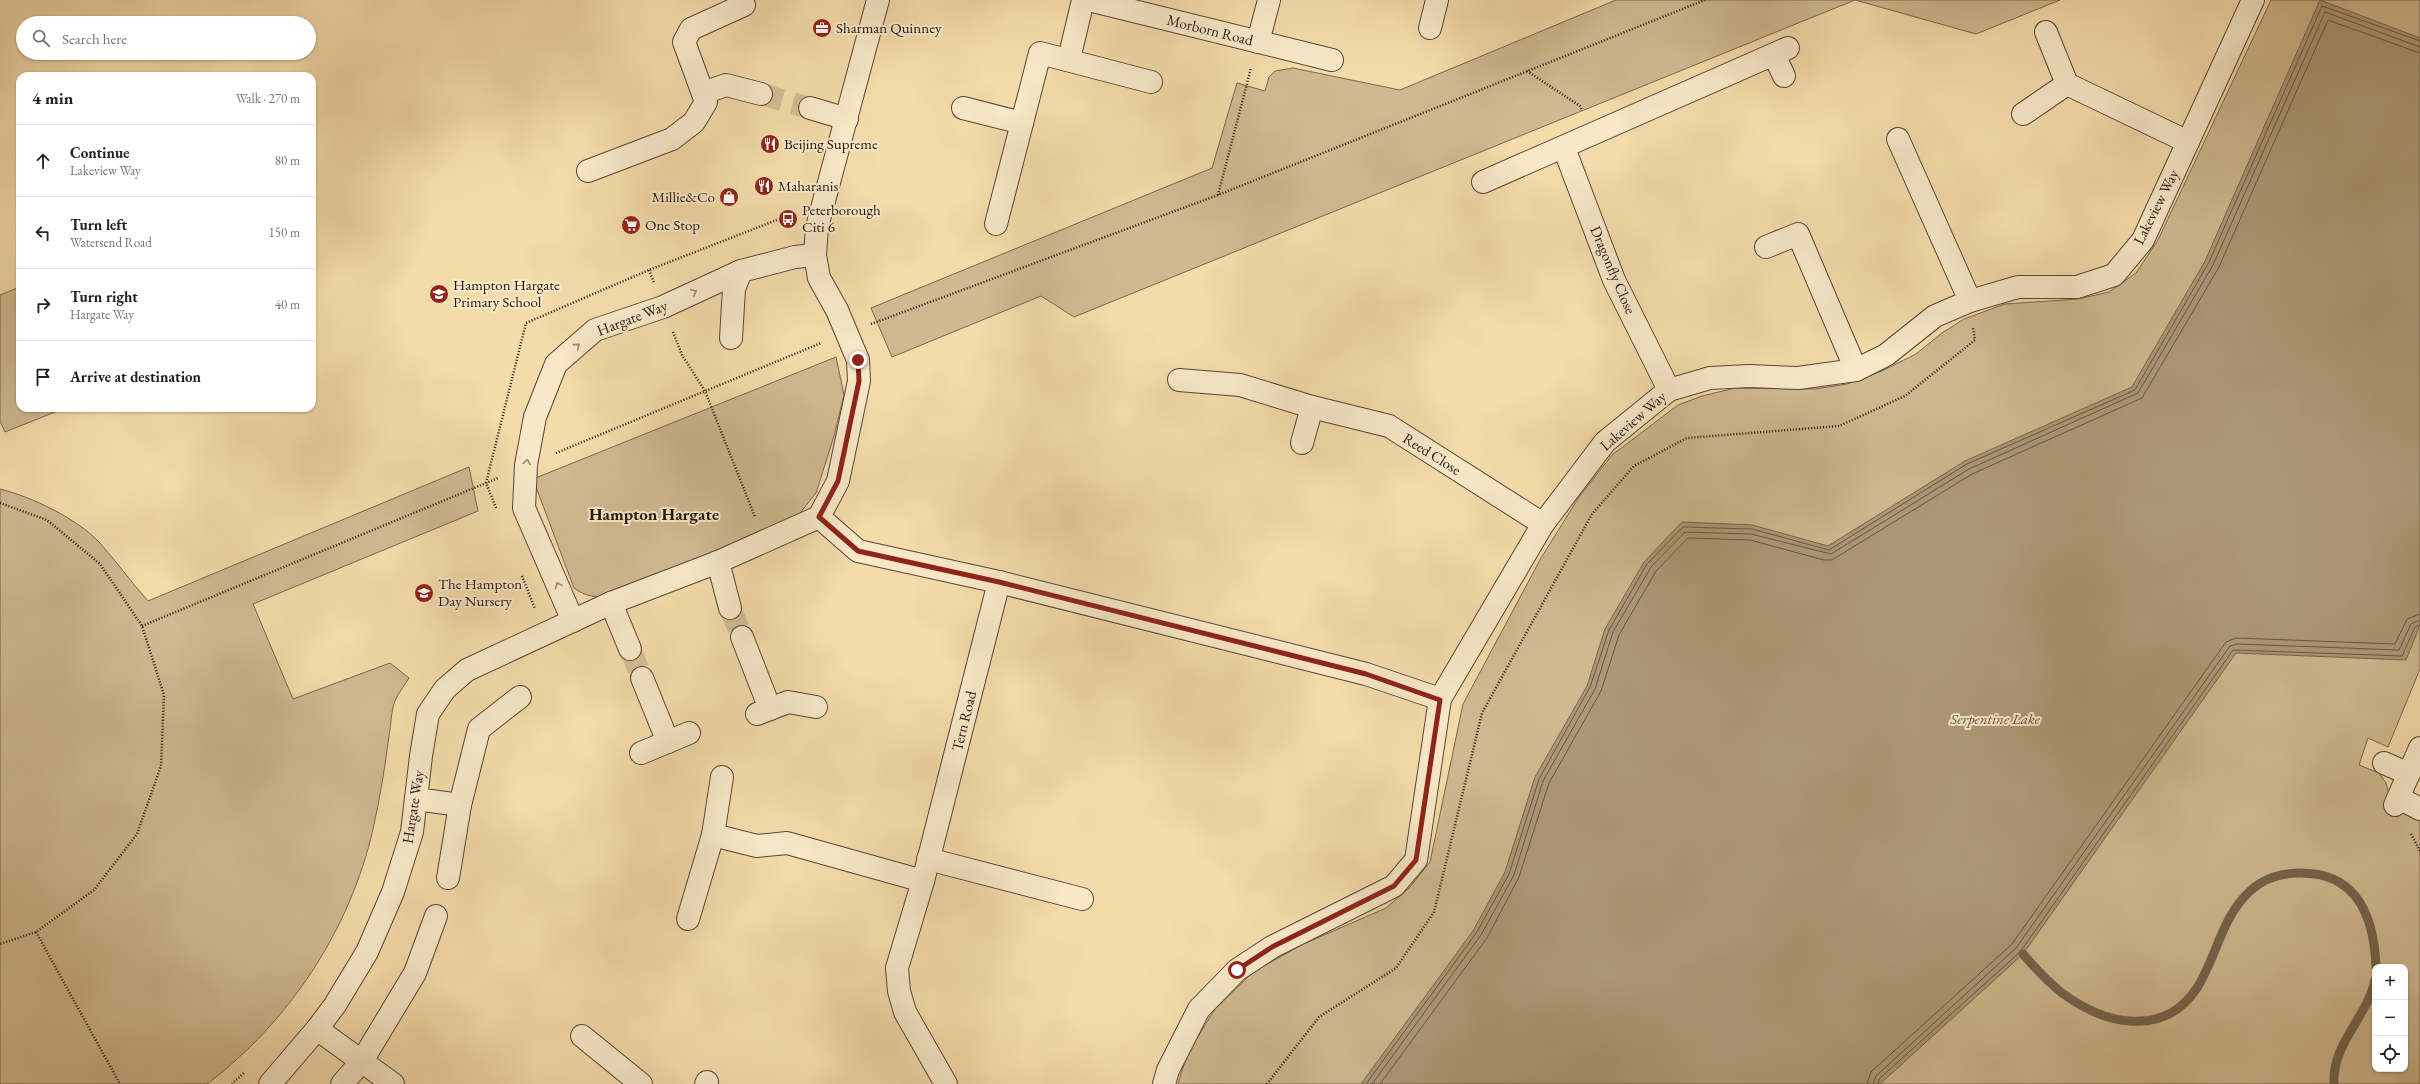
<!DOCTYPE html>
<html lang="en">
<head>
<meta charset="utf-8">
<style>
  body { margin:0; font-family:"EB Garamond",serif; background:#f6f6f6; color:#202124 }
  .controls { position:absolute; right:12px; bottom:12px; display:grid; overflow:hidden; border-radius:8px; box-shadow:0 1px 3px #0004 }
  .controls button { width:36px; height:36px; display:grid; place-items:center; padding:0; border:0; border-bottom:1px solid #e0e0e0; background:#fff; color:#202124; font:20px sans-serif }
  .stop { position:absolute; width:12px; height:12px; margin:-9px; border:3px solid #8f2418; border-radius:50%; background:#fff }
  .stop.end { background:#8f2418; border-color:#fff; box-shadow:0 1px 4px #0008 }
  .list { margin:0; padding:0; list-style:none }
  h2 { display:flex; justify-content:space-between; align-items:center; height:52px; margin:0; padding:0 16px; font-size:17px }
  h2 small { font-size:13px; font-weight:400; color:#757577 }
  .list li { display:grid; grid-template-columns:26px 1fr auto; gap:12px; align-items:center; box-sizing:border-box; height:72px; padding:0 16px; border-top:1px solid #e0e0e0 }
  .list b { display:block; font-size:15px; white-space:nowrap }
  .list p { margin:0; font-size:13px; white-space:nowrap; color:#757577 }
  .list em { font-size:13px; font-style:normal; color:#757577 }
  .icon { flex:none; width:22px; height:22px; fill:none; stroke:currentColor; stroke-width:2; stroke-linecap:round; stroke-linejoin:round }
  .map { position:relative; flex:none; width:2420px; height:1084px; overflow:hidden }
  .search { position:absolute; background:#fff; box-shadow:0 1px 3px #0004; left:16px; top:16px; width:300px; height:44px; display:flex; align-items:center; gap:10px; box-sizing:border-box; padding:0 14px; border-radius:22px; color:#757577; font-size:15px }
  .panel { position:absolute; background:#fff; box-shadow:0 1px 3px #0004; left:16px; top:72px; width:300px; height:340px; border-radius:12px }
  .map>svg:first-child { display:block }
</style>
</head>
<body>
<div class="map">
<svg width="2420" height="1084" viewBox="0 0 2420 1084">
  <rect width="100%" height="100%" fill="#f4dbaa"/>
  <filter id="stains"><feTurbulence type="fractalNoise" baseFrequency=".005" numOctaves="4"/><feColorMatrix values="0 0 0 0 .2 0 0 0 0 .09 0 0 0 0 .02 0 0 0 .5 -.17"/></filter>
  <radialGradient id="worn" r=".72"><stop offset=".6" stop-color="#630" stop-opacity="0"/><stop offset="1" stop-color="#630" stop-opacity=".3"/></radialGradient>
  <g fill="#d0b990" stroke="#796750" fill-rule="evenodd">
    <path d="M 1616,0 L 2060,0 L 1976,34 L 1855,0 L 1074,317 L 1041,296 L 892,357 L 871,308 L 1212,168 L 1237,83 L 1265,91 L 1269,77 L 1275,71 L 1293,68 L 1400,90 Z"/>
    <path d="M 2271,0 L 2420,0 L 2420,669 L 2388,747 L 2368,738 L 2359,765 L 2379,773 L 2386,783 L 2389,794 L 2420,819 L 2420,1084 L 1178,1084 L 1187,1054 L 1215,1009 L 1252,973 L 1301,945 L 1386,908 L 1410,887 L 1430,862 L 1463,704 L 1541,558 L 1579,497 L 1612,455 L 1678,405 L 1702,396 L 1735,388 L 1815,389 L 1847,384 L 1882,371 L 1916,354 L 1942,333 L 1964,319 L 2005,304 L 2078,299 L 2109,292 L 2136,273 L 2158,240 ZM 2375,967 L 2405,967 L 2405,1069 L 2375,1069 Z"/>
    <path d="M 20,287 L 20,408 L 65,408 L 5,432 L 0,421 L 0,295 Z"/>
    <path d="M 836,357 L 844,395 L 834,436 L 816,493 L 796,518 L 611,595 C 595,598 587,597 574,588 L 533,479 Z"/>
    <path d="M 469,467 L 478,511 L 253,604 L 293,699 L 390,663 L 409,678 C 405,685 398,693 395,701 C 391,711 391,725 389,736 C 385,767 380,798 373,829 C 350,930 289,1022 207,1084 L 0,1084 L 0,489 C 32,497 76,518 99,542 C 116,561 131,582 148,601 Z"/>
  </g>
  <path fill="#ad9876" stroke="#75644d" d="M 2320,0 L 2420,38 L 2420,625 L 2406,660 L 2236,653 L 2023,954 L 1880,1084 L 1361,1084 L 1473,931 L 1505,872 L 1535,777 L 1587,686 L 1605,629 L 1644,562 L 1682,522 L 1752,525 L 1828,546 L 1965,461 L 2132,387 L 2205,261 Z"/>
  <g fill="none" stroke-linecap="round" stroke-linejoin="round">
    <g stroke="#685643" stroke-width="1">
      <path d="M 1366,1084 L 1477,932 L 1509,874 L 1539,779 L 1590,687 L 1609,630 L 1647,564 L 1683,527 L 1752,529 L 1829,550 L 1967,464 L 2135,390 L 2209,262 L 2322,6 L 2420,41"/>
      <path d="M 1372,1084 L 1481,935 L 1514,875 L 1543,781 L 1595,689 L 1613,632 L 1651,567 L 1685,532 L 1751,534 L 1831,554 L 1969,469 L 2138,393 L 2213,265 L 2325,12 L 2420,47"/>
      <path d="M 1380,1084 L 1487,938 L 1519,877 L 1549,783 L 1601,691 L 1619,635 L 1656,571 L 1688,538 L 1750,540 L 1824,560 L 1832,560 L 1972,474 L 2142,398 L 2219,267 L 2328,20 L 2420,53"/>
      <path d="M 1867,1084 L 1871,1072 L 2012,944 L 2226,642 L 2236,638 L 2395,644 L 2407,619 L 2420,614"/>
      <path d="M 1873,1084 L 1876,1076 L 2016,948 L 2230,646 L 2237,644 L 2399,650 L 2411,624 L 2420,620"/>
      <path d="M 1878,1084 L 1879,1079 L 2020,952 L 2233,650 L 2402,656 L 2415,627 L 2420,625"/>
    </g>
    <g stroke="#75644d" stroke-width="9">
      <path d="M 2023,954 C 2035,968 2048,982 2062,993 C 2104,1024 2163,1039 2197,988 C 2217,956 2221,918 2250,891 C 2264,878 2281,873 2299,873 C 2357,872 2374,916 2376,967"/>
      <path d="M 2334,1084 C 2332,1043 2367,1018 2375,980"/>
    </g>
    <g stroke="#d4bd93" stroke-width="22" stroke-dasharray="22 11" stroke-linecap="butt">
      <path d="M 761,94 L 810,108"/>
      <path d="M 730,608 L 742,637"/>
      <path d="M 630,649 L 642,678"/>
    </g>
    <g stroke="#564636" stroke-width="24">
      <g id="minor">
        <path d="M 1089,0 L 1332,60"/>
        <path d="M 1430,28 L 1437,0"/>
        <path d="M 1258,42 L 1269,0"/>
        <path d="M 1774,55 L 1784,76"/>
        <path d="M 1069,59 L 1083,0"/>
        <path d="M 2067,84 L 2188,142"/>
        <path d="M 703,93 L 726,85 L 761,94"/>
        <path d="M 810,108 L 847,119"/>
        <path d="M 963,108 L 1022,123"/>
        <path d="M 2023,114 L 2067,84 L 2046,32"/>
        <path d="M 1898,139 L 1970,301"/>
        <path d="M 1564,148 L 1614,280 L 1669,390"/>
        <path d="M 588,171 L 672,139 L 694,122 L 706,102 L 684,42 L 691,29 L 744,5"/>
        <path d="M 1483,182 L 1788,48"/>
        <path d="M 996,224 L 1040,53 L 1151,82"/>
        <path d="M 1766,247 L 1798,234 L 1856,370"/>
        <path d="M 731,338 L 734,289 L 741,271"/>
        <path d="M 1179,380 L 1240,385 L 1312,407 L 1389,426 L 1543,524"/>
        <path d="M 1302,443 L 1312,407"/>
        <path d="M 819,517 L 858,551 L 999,582 L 1366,674 L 1440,699"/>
        <path d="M 718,562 L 730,608"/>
        <path d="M 611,603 L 630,649"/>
        <path d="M 573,621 L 524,508 L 526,465 L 535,417 L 556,364 L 595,330 L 663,307 L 741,271 L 795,257 L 815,255"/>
        <path d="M 742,637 L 770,709"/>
        <path d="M 642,678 L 668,742"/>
        <path d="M 757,714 L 788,702 L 816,707"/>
        <path d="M 641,753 L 689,733"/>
        <path d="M 2384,763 L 2409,774"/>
        <path d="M 2399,798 L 2420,809"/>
        <path d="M 416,799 L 460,805"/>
        <path d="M 2395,805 L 2420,748"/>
        <path d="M 713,835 L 757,846 L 787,843 L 923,881"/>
        <path d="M 928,859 L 1082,899"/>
        <path d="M 448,878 L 460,805 L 479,729 L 520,697"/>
        <path d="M 688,919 L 713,835 L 722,777"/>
        <path d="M 317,1029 L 393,1084"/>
        <path d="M 582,1036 L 641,1084"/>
        <path d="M 270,1084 L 317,1029 L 335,1005 L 367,952 L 393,892 L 412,832 L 421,756 L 428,714 L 445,689 L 467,670 L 611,603 L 718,562 L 819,517 L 838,481 L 859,381 L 858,360 L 837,310 L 819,278 L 815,255 L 817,227 L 878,0"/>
        <path d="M 342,1084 L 362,1061 L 415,973 L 436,916"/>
        <path d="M 706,1084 L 707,1082"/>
        <path d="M 946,1084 L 905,1012 L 899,991 L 897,968 L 923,881 L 999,582"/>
        <path d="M 1164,1084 L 1168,1070 L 1199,1009 L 1237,970 L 1272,947 L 1394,886 L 1416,860 L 1440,699 L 1543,524 L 1605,442 L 1669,390 L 1710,378 L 1749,376 L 1798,378 L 1856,370 L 1886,355 L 1935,316 L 1970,301 L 2018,287 L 2077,287 L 2114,275 L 2143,240 L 2253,0"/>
      </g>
    </g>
    <g stroke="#221510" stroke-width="2.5" stroke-dasharray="1 2" stroke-linecap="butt">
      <path d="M 1527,71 L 1580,106 L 1582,110"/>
      <path d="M 1218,195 L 1251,68"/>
      <path d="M 649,270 L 654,283"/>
      <path d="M 871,324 L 1218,195 L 1705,0"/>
      <path d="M 673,332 L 682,355 L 705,391 L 755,517"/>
      <path d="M 556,453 L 821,343"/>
      <path d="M 0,503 L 47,520 L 100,564 L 142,626 L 164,695 L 161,766 L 137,834 L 94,890 L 36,932 L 0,944"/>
      <path d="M 496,508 L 486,483 L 526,323 L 649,270 L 792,214"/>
      <path d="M 522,576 L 535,609"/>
      <path d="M 142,626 L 498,478"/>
      <path d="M 2411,834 L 2420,851"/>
      <path d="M 36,932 L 120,1084"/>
      <path d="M 232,1084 L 245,1072"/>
      <path d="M 1267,1084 L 1319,1017 L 1396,968 L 1434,912 L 1482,713 L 1592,514 L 1634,466 L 1687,438 L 1839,426 L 1905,396 L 1975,340 L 1973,328"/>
    </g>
    <use href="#minor" stroke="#f8e8c8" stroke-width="22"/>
  </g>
  <defs><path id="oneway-chevron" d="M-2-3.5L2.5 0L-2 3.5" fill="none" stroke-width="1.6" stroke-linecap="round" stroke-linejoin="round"/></defs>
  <g stroke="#988975">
    <use href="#oneway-chevron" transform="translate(694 292) rotate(-25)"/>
    <use href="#oneway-chevron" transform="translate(577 346) rotate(-41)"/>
    <use href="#oneway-chevron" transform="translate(527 462) rotate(-81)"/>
    <use href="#oneway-chevron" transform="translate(558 585) rotate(-114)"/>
  </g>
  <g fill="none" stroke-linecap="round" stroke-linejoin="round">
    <path stroke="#8f2418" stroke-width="5" d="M 858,360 L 859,381 L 838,481 L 819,517 L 858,551 L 999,582 L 1366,674 L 1440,700 L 1416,860 L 1394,886 L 1272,947 L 1237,970"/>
  </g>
  <defs>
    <g id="office-disc" transform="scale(1)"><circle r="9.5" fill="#8f2418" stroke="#f8e8c8"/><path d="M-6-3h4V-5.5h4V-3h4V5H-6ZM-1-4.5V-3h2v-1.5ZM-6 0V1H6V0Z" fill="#fff"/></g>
    <g id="restaurant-disc" transform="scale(1)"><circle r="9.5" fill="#8f2418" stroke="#f8e8c8"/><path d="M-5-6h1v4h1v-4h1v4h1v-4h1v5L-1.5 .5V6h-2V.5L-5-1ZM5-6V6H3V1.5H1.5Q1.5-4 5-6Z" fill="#fff"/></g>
    <g id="shop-disc" transform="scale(1)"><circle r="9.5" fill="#8f2418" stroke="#f8e8c8"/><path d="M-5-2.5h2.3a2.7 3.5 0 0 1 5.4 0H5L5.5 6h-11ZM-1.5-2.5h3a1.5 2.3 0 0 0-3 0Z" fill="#fff"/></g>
    <g id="bus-disc" transform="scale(1)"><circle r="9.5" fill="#8f2418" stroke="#f8e8c8"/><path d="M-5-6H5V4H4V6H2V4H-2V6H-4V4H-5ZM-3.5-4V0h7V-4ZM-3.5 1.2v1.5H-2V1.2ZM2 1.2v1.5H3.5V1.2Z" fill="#fff"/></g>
    <g id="supermarket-disc" transform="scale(1)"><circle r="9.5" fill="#8f2418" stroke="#f8e8c8"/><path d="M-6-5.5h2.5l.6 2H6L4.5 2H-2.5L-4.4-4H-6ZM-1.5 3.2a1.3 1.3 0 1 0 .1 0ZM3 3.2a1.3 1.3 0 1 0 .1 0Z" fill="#fff"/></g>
    <g id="school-disc" transform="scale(1)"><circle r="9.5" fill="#8f2418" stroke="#f8e8c8"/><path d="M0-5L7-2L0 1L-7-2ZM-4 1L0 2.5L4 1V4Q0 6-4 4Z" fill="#fff"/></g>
  </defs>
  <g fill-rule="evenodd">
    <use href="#office-disc" x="822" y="28"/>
    <use href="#restaurant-disc" x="770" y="144"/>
    <use href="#restaurant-disc" x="764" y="186"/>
    <use href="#shop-disc" x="729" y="197"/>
    <use href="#bus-disc" x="788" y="219"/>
    <use href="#supermarket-disc" x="631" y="225"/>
    <use href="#school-disc" x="439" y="294"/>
    <use href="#school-disc" x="424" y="593"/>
  </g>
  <g text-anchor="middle" stroke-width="4" stroke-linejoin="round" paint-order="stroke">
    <g font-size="15" fill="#221510" stroke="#f8e8c8" text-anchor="start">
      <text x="836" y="33">Sharman Quinney</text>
      <text x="784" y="149">Beijing Supreme</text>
      <text x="778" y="191">Maharanis</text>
      <text x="715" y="202" text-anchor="end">Millie&amp;Co</text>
      <text x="802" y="215">Peterborough<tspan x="802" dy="17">Citi 6</tspan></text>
      <text x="645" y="230">One Stop</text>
      <text x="453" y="290">Hampton Hargate<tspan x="453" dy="17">Primary School</tspan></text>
      <text x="438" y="589">The Hampton<tspan x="438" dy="17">Day Nursery</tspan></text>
    </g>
    <g font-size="15" fill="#221510" stroke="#f8e8c8">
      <text transform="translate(1210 30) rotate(14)" y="5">Morborn Road</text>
      <text transform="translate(2156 207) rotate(-63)" y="5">Lakeview Way</text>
      <text transform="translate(1613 270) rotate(67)" y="5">Dragonfly Close</text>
      <text transform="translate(632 318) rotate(-21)" y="5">Hargate Way</text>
      <text transform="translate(1633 421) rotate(-41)" y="5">Lakeview Way</text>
      <text transform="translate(1432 454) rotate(32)" y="5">Reed Close</text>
      <text transform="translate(964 721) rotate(-76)" y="5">Tern Road</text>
      <text transform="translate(413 807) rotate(-81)" y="5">Hargate Way</text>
    </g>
    <g font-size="15" font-style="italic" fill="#5f4e3d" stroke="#f8e8c8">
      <text x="1995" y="724">Serpentine Lake</text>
    </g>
    <g font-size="17" font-weight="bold" fill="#221510" stroke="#f8e8c8">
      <text x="654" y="520">Hampton Hargate</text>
    </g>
  </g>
  <rect width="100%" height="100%" filter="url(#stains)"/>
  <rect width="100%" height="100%" fill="url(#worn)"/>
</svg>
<div class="controls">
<button>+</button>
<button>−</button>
<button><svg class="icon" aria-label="locate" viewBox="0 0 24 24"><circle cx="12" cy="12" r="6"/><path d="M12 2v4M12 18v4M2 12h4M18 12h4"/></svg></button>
</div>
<div class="stop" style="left:1237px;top:970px"></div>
<div class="stop end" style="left:858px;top:360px"></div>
<div class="search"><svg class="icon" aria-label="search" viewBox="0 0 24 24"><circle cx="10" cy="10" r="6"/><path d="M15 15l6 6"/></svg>Search here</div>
<section class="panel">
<h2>4 min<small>Walk · 270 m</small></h2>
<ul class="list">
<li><svg class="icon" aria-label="ahead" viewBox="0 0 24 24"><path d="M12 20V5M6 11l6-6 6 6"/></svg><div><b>Continue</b><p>Lakeview Way</p></div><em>80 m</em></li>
<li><svg class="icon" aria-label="left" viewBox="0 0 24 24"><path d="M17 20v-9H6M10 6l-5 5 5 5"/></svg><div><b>Turn left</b><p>Watersend Road</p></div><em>150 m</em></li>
<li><svg class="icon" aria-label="right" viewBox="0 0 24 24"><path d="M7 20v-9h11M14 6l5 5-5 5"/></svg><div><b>Turn right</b><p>Hargate Way</p></div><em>40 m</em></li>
<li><svg class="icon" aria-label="arrive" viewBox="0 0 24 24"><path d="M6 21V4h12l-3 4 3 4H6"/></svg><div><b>Arrive at destination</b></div></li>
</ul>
</section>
</div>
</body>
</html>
